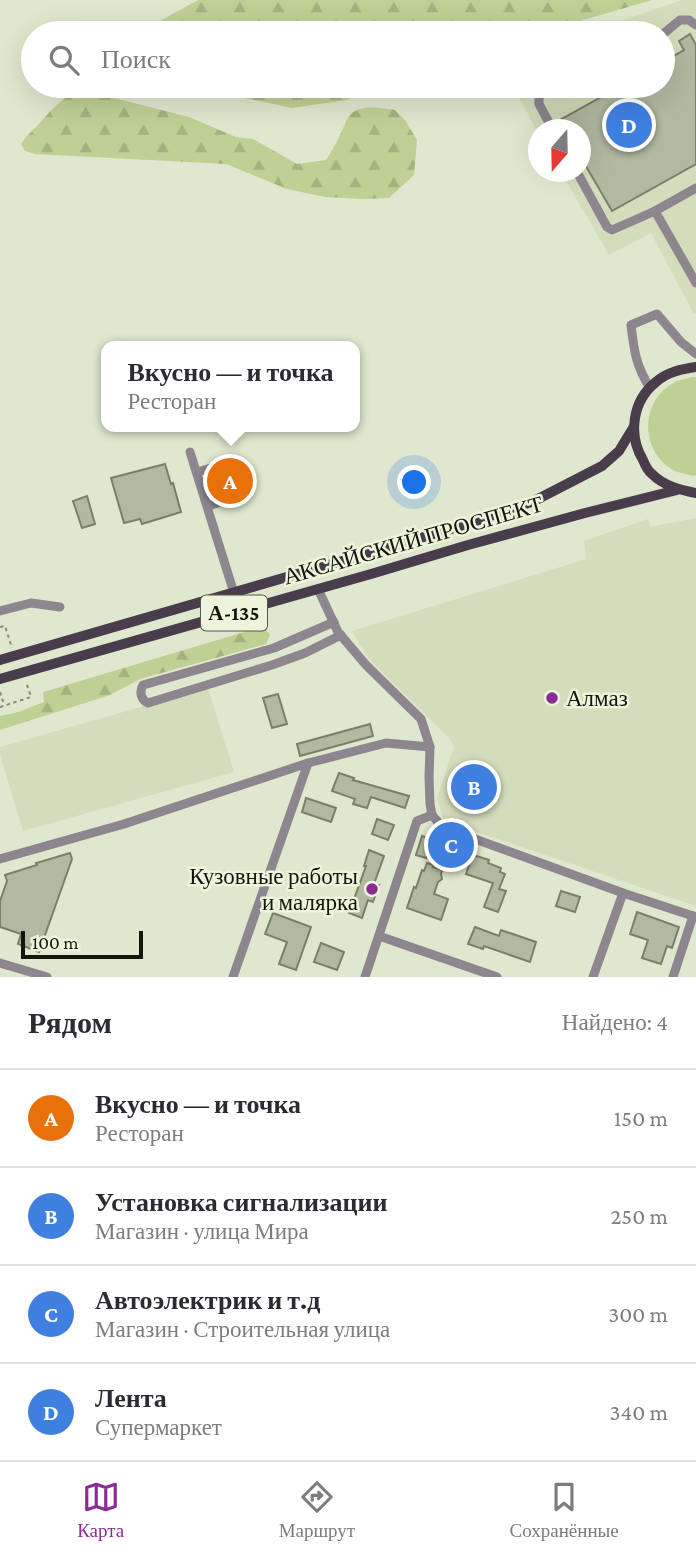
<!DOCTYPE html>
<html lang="ru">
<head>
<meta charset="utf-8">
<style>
  body { margin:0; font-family:"Crimson Pro",serif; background:#f2f2f3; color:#2b2b33 }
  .compass { position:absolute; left:528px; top:119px; width:63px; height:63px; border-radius:50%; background:#fff; box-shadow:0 7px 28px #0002; rotate:200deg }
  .scale { position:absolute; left:21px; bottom:18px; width:122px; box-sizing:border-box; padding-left:7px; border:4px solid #14160d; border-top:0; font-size:19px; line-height:24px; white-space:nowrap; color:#14160d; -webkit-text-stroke:5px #edf4db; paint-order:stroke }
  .you { position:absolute; left:415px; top:483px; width:24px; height:24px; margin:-18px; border:5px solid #fff; border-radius:50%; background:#1a73e8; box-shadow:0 0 0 10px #1a73e833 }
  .badge { display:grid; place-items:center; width:46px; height:46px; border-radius:50%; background:#8b2c96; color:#fff; font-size:23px; font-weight:700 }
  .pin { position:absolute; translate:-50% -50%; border:4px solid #fff; box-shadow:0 2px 7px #0006 }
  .popup { position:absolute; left:101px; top:341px; width:259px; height:91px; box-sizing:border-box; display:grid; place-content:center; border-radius:14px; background:#fff; filter:drop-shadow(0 2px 5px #0005); font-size:23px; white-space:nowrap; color:#7c7c81 }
  .popup b { font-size:26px; color:#2b2b33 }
  .popup::after { content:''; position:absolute; left:50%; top:100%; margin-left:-14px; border:14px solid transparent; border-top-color:#fff }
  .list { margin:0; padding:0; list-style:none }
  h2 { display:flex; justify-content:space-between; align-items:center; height:91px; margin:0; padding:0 28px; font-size:30px }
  h2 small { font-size:23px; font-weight:400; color:#7c7c81 }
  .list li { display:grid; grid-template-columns:46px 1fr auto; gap:21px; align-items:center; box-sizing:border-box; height:98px; padding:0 28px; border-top:2px solid #e1e1e2 }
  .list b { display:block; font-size:26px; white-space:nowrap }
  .list p { margin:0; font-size:23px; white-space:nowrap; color:#7c7c81 }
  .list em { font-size:23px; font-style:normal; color:#7c7c81 }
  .icon { flex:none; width:38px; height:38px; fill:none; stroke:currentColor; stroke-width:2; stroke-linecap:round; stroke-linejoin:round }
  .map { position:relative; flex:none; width:696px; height:977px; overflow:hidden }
  .search { position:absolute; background:#fff; box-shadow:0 7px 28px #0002; left:21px; right:21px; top:21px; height:77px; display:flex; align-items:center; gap:18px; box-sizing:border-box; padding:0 24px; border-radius:38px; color:#7c7c81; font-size:26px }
  .sheet { height:483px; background:#fff }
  nav { display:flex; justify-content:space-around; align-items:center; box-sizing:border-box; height:98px; border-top:2px solid #e1e1e2; background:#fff; font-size:19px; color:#7c7c81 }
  nav a { display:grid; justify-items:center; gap:4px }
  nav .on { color:#8b2c96 }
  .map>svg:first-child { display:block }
</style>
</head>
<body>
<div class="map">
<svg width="696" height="977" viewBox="0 0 696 977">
  <defs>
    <pattern id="forest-firs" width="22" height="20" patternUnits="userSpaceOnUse" patternTransform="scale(1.75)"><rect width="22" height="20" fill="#bfd095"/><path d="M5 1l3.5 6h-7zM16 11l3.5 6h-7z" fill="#a3b27f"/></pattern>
  </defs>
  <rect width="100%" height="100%" fill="#dfe7ce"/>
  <g fill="#d3ddbc">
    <path d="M 682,0 L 696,0 L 696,313 L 694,314 L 651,233 L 609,255 L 561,172 L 580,172 L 580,130 L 538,130 L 538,132 L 512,86 L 663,86 L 663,33 L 586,33 Z"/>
    <path d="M 696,518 L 696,906 L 444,821 L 437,798 L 454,747 L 448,737 L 369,659 L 352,631 L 586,559 L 584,541 L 648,519 L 650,527 Z"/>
    <path d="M 208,688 L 234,772 L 23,831 L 0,754 L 0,747 Z"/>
  </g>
  <path fill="#bfd095" d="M 691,377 L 696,377 L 696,475 L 694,476 C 687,474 679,473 673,470 C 639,450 640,400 675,382 C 679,380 686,379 691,377 Z"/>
  <g fill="url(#forest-firs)">
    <path d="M 198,0 L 652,0 L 539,33 L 138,33 Z"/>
    <path d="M 188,86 L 368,86 L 347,100 L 292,108 Z"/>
    <path d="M 73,93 L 98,94 L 189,117 L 236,137 L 253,139 L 297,164 L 326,160 C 331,152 336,144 340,135 C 344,128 345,120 351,114 C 361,104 382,108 395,110 L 405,120 L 417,140 L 414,175 L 389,198 L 362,199 L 325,197 L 287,189 L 226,164 L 35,154 L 25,151 L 21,144 C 26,136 31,132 37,126 C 51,111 55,104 73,93 Z"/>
    <path d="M 264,626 L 270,635 L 266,644 L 140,679 L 110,695 L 0,730 L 0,716 L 18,712 L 44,702 L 43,692 Z"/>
  </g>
  <g fill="#b1b9a0" stroke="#798069" stroke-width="2">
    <path d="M 690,34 L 696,45 L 696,164 L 612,211 L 580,156 L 580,130 L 565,130 L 560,120 L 621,86 L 663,86 L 663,62 L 684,50 L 679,41 Z"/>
    <path d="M 165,464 L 171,484 L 173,483 L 181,512 L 142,524 L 140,519 L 124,523 L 111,478 Z"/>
    <path d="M 87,496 L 95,524 L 82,528 L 73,501 Z"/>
    <path d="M 278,694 L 287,724 L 272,728 L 263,698 Z"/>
    <path d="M 370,724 L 373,736 L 300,756 L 297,744 Z"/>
    <path d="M 469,764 L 481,767 L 469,809 L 457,805 Z"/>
    <path d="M 339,773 L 354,778 L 353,780 L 409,796 L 405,808 L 371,797 L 367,808 L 353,804 L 355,799 L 332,791 Z"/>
    <path d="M 306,798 L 336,808 L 331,822 L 302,812 Z"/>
    <path d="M 377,819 L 394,825 L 388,840 L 372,834 Z"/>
    <path d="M 422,836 L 471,852 L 470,854 L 489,860 L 488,863 L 501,868 L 500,872 L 505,874 L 499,889 L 506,891 L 498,912 L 484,907 L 493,883 L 466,874 L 470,862 L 430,848 L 426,858 L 416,855 Z"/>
    <path d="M 369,850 L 384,856 L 374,884 L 379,885 L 373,902 L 368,900 L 362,918 L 349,913 L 366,866 L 364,866 Z"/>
    <path d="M 70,853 L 72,859 L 39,952 L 18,944 L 21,934 L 0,927 L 0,901 L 7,881 L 5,875 L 37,865 L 36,863 Z"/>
    <path d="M 427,863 L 433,865 L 433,867 L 442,870 L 441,874 L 442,879 L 438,882 L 434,894 L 448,899 L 441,920 L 407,908 L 414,887 L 416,888 L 422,870 L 424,871 Z"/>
    <path d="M 561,891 L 580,897 L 575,912 L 556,906 Z"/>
    <path d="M 637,912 L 679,927 L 672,948 L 667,946 L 661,964 L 642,958 L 648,940 L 630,934 Z"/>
    <path d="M 273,913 L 311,927 L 296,970 L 279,964 L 287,942 L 265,934 Z"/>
    <path d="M 475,927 L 499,936 L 501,930 L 536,942 L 530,962 L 484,946 L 483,949 L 468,944 Z"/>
    <path d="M 321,943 L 344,952 L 337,970 L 314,962 Z"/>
  </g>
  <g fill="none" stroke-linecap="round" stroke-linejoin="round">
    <g stroke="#858b79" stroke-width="2" stroke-dasharray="3.5 3.5" stroke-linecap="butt">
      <path d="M 0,627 L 5,626 L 12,648"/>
      <path d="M 0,692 L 4,705"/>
      <path d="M 0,707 L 31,697 L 26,682"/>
    </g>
    <g stroke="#8e868f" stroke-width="9">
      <path d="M 663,34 L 680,20 L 689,20 L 696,25"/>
      <path d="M 553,130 L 539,104 L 539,97 L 543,93 L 557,86"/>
      <path d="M 577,172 L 607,227 L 612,230 L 655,211"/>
      <path d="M 696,188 L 655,211 L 696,283"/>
      <path d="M 650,388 C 636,366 634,351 631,325 L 657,314 L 681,342 L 696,354"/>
      <path d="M 190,452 L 234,593"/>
      <path d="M 197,472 L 232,462 L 243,495 L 208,506"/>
      <path d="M 318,589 L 338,632 L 366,665 L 421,719 L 430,747 L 429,777 L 430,804 L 432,815 L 442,827 L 623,893 L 696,917"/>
      <path d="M 0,611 L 31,603 L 60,607"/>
      <path d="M 334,622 L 274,648 L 143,685 C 139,692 141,700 148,703 L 272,665 L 305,653 L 341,635"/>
      <path d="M 0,859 L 124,824 L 308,763 L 386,743 L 430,747"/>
      <path d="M 379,936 L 497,977"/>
      <path d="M 0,963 L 47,977"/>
      <path d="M 233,977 L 308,763"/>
      <path d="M 365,977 L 417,821 L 432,815"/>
      <path d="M 593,977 L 623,893"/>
      <path d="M 673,977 L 693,916"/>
    </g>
    <g stroke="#4a3d4b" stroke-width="10">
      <path d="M 696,367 C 682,369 667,372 656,382 C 632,401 628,435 643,460 C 645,465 648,471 652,474 C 664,486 680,490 696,493"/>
      <path d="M 0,660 L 363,555 L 461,526 L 534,501 L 602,466 L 619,451 L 633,428"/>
      <path d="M 0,679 L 371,574 L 468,545 L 585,513 L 677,490"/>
    </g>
  </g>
  <g fill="#8b2c96" stroke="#edf4db" stroke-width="2.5">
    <circle cx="552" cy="698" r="7"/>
    <circle cx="372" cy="889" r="7"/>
  </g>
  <g text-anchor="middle" stroke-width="5" stroke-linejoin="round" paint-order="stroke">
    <rect fill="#edf4db" stroke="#55594b" stroke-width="2" x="201" y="595.5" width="66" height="35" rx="5"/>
    <g font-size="21" font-weight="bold" fill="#14160d">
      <text x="234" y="620">А-135</text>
    </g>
    <g font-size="23" fill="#14160d" stroke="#edf4db">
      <text transform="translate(413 540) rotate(-16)" y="8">АКСАЙСКИЙ ПРОСПЕКТ</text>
    </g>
    <g font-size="23" fill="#14160d" stroke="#edf4db" text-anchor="start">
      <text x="566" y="706">Алмаз</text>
      <text x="358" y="884" text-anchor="end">Кузовные работы<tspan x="358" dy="26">и малярка</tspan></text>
    </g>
  </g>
</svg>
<svg class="compass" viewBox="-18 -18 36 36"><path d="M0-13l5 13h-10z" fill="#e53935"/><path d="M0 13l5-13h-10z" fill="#7c7c81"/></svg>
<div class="scale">100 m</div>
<div class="you"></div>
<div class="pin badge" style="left:230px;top:481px;background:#e8710a">A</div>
<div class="popup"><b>Вкусно — и точка</b>Ресторан</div>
<div class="pin badge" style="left:474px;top:787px;background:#3f7fe0">B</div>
<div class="pin badge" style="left:451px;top:845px;background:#3f7fe0">C</div>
<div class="pin badge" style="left:629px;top:125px;background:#3f7fe0">D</div>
<div class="search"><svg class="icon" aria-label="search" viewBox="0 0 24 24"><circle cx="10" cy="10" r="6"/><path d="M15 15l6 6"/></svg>Поиск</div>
</div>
<section class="sheet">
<h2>Рядом<small>Найдено: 4</small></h2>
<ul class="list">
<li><span class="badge" style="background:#e8710a">A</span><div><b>Вкусно — и точка</b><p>Ресторан</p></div><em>150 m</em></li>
<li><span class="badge" style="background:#3f7fe0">B</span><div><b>Установка сигнализации</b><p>Магазин · улица Мира</p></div><em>250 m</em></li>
<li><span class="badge" style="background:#3f7fe0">C</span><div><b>Автоэлектрик и т.д</b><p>Магазин · Строительная улица</p></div><em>300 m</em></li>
<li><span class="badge" style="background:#3f7fe0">D</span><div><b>Лента</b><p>Супермаркет</p></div><em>340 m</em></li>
</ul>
</section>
<nav>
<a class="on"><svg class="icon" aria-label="map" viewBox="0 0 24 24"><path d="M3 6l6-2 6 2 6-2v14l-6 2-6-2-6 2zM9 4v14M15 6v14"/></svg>Карта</a>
<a><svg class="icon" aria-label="directions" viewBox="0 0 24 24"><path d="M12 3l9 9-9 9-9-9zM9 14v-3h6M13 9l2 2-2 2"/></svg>Маршрут</a>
<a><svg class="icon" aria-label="saved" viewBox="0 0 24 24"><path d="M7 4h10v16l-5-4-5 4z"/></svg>Сохранённые</a>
</nav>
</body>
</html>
